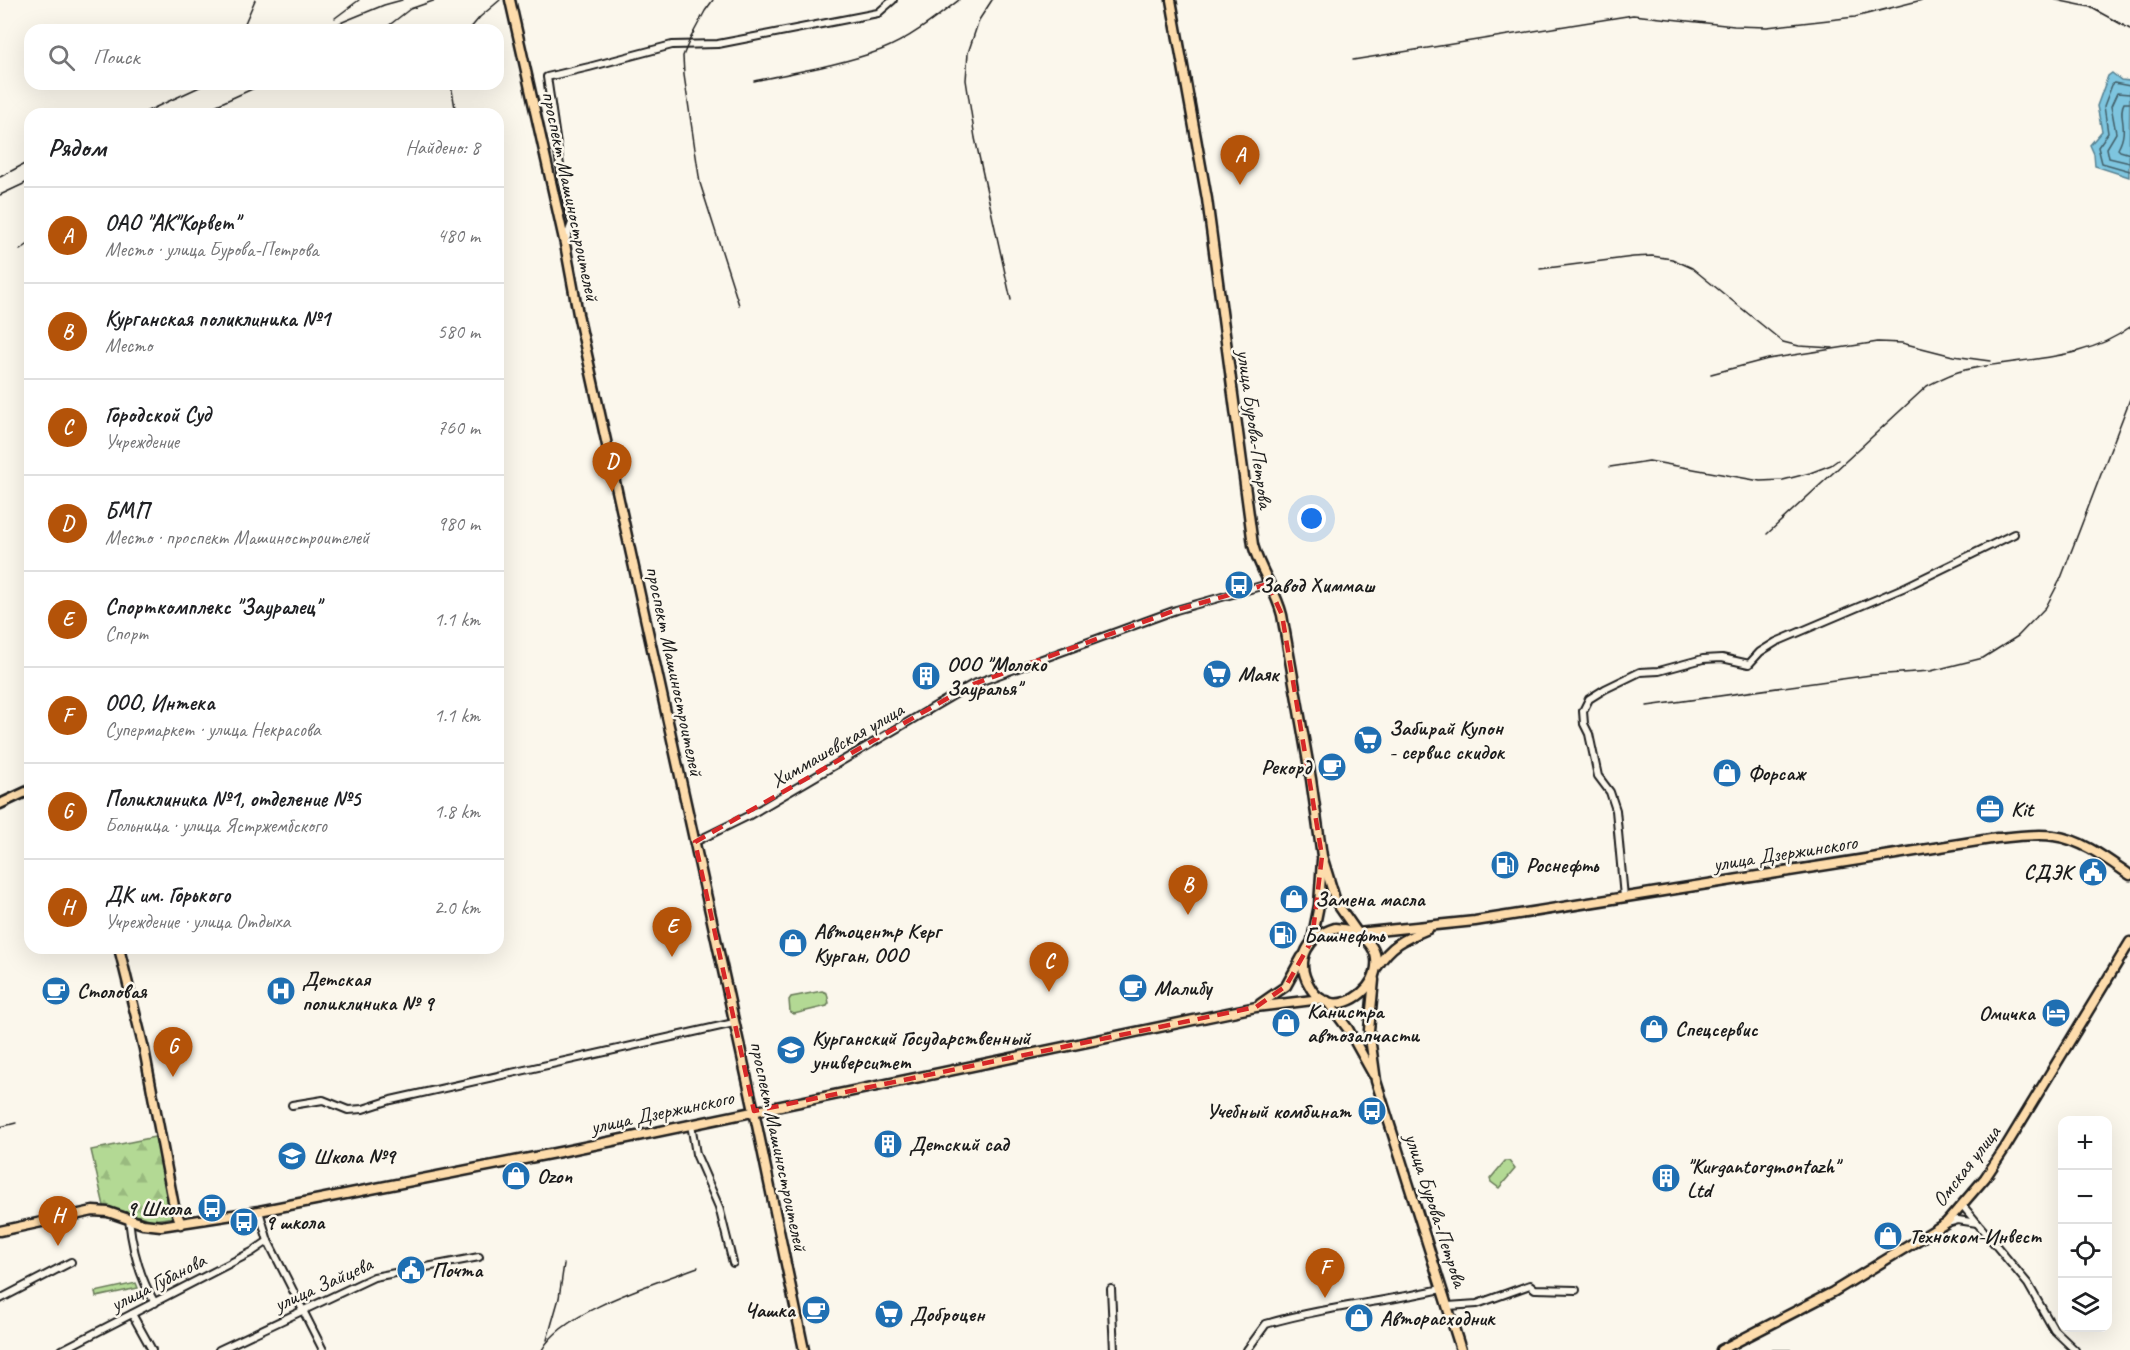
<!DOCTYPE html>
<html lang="ru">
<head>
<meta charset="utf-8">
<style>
  body { margin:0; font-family:Caveat,sans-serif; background:#f2f2f2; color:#202124 }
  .controls { position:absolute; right:18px; bottom:18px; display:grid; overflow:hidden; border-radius:12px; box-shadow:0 6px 24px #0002 }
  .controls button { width:54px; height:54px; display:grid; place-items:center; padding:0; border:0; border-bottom:2px solid #e0e0e0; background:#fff; color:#202124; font:30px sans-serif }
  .you { position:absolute; left:1312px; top:519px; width:21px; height:21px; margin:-15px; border:4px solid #fff; border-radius:50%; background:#1a73e8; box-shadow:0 0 0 9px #1a73e833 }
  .badge { display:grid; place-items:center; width:39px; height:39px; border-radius:50%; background:#b45309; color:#fff; font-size:20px; font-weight:700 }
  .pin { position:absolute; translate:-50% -50px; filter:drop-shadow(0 2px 3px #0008) }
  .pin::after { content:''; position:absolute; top:32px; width:21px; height:18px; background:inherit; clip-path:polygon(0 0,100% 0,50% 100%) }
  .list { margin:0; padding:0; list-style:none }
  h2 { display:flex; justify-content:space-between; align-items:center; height:78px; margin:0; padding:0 24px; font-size:26px }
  h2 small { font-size:20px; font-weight:400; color:#757577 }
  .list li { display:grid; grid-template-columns:39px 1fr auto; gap:18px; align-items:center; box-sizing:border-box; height:96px; padding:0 24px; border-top:2px solid #e0e0e0 }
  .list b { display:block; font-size:22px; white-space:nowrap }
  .list p { margin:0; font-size:20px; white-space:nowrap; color:#757577 }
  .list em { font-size:20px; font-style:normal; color:#757577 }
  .icon { flex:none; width:33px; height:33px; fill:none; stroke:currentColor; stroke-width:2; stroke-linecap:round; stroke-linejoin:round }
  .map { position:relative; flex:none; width:2130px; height:1350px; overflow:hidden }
  .search { position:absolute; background:#fff; box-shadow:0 6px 24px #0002; left:24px; top:24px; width:480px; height:66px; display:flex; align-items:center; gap:15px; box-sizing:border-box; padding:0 21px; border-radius:18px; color:#757577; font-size:22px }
  .panel { position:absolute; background:#fff; box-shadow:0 6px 24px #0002; left:24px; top:108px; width:480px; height:846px; border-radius:18px }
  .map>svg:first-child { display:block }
</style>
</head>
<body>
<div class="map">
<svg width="2130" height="1350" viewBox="0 0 2130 1350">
  <defs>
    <pattern id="forest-firs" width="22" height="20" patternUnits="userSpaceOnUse" patternTransform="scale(1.5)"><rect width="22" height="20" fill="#b3d994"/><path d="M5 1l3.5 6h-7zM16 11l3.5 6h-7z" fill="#99ba7f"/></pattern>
  </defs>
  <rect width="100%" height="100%" fill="#fbf7ec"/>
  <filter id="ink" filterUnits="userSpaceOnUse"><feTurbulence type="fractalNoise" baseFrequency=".0167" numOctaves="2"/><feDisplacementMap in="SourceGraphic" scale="12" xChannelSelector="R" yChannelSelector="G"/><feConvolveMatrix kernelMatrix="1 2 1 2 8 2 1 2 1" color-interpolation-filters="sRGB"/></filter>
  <g filter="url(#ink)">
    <g fill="#b3d994" stroke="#687a58" stroke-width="1.5">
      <path d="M 822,991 L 827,993 L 829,1003 L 827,1006 L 794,1014 L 790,1012 L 789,1000 L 791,997 Z"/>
      <path d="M 1505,1161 L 1509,1161 L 1515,1169 L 1499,1188 L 1491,1182 L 1490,1179 Z"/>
      <path d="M 136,1283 L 138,1288 L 96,1297 L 95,1292 Z"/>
    </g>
    <path fill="url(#forest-firs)" stroke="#687a58" stroke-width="1.5" d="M 160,1136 L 174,1217 L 153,1220 L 104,1206 L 91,1150 Z"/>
    <path fill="#7ec5df" stroke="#578191" stroke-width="1.5" d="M 2112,73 L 2121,80 L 2130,81 L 2129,177 L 2095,166 L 2094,154 L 2090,145 L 2102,131 L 2097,106 L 2108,76 Z"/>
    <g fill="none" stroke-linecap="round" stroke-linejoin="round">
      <g stroke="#43606a" stroke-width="1.5">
        <path d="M 2130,86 L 2114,83 L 2112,85 L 2104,106 L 2108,133 L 2098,147 L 2102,163 L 2130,171"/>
        <path d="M 2130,94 L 2117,93 L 2111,106 L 2116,133 L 2107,148 L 2109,158 L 2130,163"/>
        <path d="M 2130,103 L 2124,103 C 2117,115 2130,128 2118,149 L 2120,151 L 2130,154"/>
      </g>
      <g stroke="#1c1c1c" stroke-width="10">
        <g id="minor">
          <path d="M 565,242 L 572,223 L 562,179 L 547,77 L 589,67 L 672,45 L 718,44 L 878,13 L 893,0"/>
          <path d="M 695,842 L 750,815 L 971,685 L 1176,610 L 1268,584"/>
          <path d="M 1624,897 L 1616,810 L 1610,792 L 1598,776 L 1589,734 L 1584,724 L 1583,711 L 1589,699 L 1605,689 L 1640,672 L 1659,671 L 1703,659 L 1722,658 L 1749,664 L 1760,652 L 1776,642 L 1903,588 L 2014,534"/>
          <path d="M 292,1105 L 323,1100 L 348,1110 L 363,1109 L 391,1100 L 734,1023"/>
          <path d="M 691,1124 L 696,1154 L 719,1207 L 733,1263"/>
          <path d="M 1963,1206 L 2028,1284 L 2054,1330 L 2075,1350"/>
          <path d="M 259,1211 L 268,1241 L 323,1350"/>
          <path d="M 129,1219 C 132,1248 140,1278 155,1303"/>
          <path d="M 1947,1223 L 1958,1220 L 1977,1223"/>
          <path d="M 1111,1289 L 1114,1350"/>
          <path d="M 0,1299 L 71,1262"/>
          <path d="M 1448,1306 L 1477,1304 L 1530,1285 L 1535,1289 L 1576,1290"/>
          <path d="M 132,1314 L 152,1350"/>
          <path d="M 62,1350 L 252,1252 L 268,1241"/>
          <path d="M 219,1350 L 374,1277 L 479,1257"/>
          <path d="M 1247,1350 L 1266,1324 C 1324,1307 1384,1302 1442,1289"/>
        </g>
      </g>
      <g stroke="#1c1c1c" stroke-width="13">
        <g id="major">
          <path d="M 510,0 L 565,244 L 578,314 L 754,1111 L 804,1350"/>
          <path d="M 1171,0 L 1207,199 L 1253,545 C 1260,571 1276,590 1282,615 L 1311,779 L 1322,856 L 1336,902 L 1357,932"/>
          <path d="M 0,804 L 30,790"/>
          <path d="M 1335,928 C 1358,929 1382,945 1375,972 C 1370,993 1342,1012 1321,999 C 1316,996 1311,989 1309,985 C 1294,959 1309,936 1335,928 Z"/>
          <path d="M 1358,933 L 1475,921 L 1997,838 C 2015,837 2036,833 2054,836 C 2083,840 2107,859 2130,875"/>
          <path d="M 1312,940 L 1319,905 L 1322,860"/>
          <path d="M 119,948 L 144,1049 L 174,1206 L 181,1224"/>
          <path d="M 1377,967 C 1391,945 1404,939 1428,929"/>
          <path d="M 1374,980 L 1369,1030 L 1376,1081 L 1461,1350"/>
          <path d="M 1327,1001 L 1348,1029 L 1373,1074"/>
          <path d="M 1260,1004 L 1286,986 L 1302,957"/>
          <path d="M 0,1231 L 93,1211 L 108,1212 L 143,1224 L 161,1226 L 259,1211 L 560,1152 L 1256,1007 L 1321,999"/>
          <path d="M 1721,1350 L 1833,1292 L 1946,1223 L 1985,1178 L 2005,1148 L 2130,942"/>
        </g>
      </g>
      <use href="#minor" stroke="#fbf7ec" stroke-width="6"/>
      <use href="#major" stroke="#fddcac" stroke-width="8"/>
      <g stroke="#1c1c1c" stroke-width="1.5">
        <path d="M 713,0 L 705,11 L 690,39 L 683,56 L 684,75 L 700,183 L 739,305"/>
        <path d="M 992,0 L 979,20 L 968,53 L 966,80 L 975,138 L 1011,300"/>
        <path d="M 2056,0 L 2090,7 L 2130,29"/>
        <path d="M 335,18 L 359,0"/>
        <path d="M 242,30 L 255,0"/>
        <path d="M 323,30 L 384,5 L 402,0"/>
        <path d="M 383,30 L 410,9 L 436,0"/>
        <path d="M 469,30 L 480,17 L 500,0"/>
        <path d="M 1353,60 L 1633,15 L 1734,26 L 1767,27 L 1855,17 L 1922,0"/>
        <path d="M 754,81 C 796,72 840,65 881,50 C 908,40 936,18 959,0"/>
        <path d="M 451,84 L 456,114"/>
        <path d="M 141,114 L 206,84"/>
        <path d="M 197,114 L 261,85"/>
        <path d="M 0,177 L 30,161"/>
        <path d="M 0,195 L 30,181"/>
        <path d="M 20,250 L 30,243"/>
        <path d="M 1540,269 L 1633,257 L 1652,256 L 1672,259 L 1692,268 L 1783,342 L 1799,346 L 1833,348"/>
        <path d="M 1711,374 L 1768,359 L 1878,342 L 1902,343 L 1953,356 L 1990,361"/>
        <path d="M 1610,467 L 1649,461 L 1760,481 L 1783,480 L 1810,473 L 1831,465 L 1838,460"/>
        <path d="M 1767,534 L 1927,386 C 1937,381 1949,374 1961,371 C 2016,357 2083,363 2130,327"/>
        <path d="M 1647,706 L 1871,675 L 1931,671 L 1983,658 L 2018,636 L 2046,607 L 2061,578 L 2130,399"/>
        <path d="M 0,1127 L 16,1123"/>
        <path d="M 547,1340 L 559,1298 L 564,1264"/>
        <path d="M 542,1350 C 563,1311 656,1283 698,1267"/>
        <path d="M 1755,1350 L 1793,1350"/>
      </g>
    </g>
  </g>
  <path fill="none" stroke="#d62828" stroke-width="4.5" stroke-dasharray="12 8" stroke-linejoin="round" d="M 1268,584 L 1282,615 L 1322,856 L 1312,940 L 1286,986 L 1256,1007 L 754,1111 L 695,842 L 971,685 L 1176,610 Z"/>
  <defs>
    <g id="bus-disc" transform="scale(1.5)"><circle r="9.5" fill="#1f6fb2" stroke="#fbf7ec"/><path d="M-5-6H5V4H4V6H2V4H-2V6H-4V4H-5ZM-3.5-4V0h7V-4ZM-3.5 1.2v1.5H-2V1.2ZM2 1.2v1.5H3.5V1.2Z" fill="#fff"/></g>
    <g id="supermarket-disc" transform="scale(1.5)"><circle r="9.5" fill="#1f6fb2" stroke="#fbf7ec"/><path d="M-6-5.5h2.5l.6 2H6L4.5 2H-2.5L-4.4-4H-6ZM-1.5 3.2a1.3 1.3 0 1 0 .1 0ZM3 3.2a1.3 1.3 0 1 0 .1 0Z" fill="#fff"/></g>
    <g id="building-disc" transform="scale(1.5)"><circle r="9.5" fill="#1f6fb2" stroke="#fbf7ec"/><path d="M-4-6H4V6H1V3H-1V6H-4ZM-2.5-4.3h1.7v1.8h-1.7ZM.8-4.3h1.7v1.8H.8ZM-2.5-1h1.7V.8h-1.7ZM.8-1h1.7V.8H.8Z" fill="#fff"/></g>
    <g id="cafe-disc" transform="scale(1.5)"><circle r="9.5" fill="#1f6fb2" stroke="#fbf7ec"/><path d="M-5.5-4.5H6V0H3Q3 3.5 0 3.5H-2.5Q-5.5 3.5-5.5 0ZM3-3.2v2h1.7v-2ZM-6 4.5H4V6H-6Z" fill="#fff"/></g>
    <g id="shop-disc" transform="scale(1.5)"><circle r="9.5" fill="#1f6fb2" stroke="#fbf7ec"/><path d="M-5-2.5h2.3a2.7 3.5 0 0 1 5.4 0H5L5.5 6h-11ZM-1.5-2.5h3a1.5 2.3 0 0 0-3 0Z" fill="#fff"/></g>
    <g id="office-disc" transform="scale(1.5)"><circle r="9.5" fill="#1f6fb2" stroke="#fbf7ec"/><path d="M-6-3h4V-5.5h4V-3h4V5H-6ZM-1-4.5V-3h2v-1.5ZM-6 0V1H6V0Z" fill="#fff"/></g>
    <g id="fuel-disc" transform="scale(1.5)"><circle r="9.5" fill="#1f6fb2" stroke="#fbf7ec"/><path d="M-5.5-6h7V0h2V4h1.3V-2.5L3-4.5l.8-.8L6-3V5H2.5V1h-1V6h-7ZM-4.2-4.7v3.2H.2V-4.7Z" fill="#fff"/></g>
    <g id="civic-disc" transform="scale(1.5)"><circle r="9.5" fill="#1f6fb2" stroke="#fbf7ec"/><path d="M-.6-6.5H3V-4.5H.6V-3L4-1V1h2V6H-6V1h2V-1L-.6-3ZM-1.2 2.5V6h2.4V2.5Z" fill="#fff"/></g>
    <g id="hospital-disc" transform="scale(1.5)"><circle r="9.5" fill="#1f6fb2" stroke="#fbf7ec"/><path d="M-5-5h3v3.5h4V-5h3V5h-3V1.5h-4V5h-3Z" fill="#fff"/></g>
    <g id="hotel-disc" transform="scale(1.5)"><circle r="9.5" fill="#1f6fb2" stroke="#fbf7ec"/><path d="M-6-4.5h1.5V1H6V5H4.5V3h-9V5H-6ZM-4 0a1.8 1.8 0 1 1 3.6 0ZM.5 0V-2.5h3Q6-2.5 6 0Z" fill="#fff"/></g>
    <g id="university-disc" transform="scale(1.5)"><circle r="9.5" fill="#1f6fb2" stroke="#fbf7ec"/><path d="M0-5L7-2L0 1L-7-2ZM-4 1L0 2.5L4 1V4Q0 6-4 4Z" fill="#fff"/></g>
    <g id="school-disc" transform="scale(1.5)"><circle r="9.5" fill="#1f6fb2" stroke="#fbf7ec"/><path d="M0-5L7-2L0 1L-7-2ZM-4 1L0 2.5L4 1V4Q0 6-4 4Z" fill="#fff"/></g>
  </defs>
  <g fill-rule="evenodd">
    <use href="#bus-disc" x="1239" y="585"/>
    <use href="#supermarket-disc" x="1217" y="674"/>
    <use href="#building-disc" x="926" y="676"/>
    <use href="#supermarket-disc" x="1368" y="740"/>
    <use href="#cafe-disc" x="1332" y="767"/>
    <use href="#shop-disc" x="1727" y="773"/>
    <use href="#office-disc" x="1990" y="809"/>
    <use href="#fuel-disc" x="1505" y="865"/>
    <use href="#civic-disc" x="2093" y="872"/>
    <use href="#shop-disc" x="1294" y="899"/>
    <use href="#fuel-disc" x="1283" y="935"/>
    <use href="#shop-disc" x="793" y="943"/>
    <use href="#cafe-disc" x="1133" y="988"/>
    <use href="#cafe-disc" x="56" y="991"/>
    <use href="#hospital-disc" x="281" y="991"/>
    <use href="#hotel-disc" x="2056" y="1013"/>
    <use href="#shop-disc" x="1286" y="1023"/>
    <use href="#shop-disc" x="1654" y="1029"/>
    <use href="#university-disc" x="791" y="1050"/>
    <use href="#bus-disc" x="1372" y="1111"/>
    <use href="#building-disc" x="888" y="1144"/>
    <use href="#school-disc" x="292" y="1156"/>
    <use href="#shop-disc" x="516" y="1176"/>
    <use href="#building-disc" x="1666" y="1178"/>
    <use href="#bus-disc" x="212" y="1208"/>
    <use href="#bus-disc" x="244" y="1222"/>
    <use href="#shop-disc" x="1888" y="1236"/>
    <use href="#civic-disc" x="411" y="1270"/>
    <use href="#cafe-disc" x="816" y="1310"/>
    <use href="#supermarket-disc" x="889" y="1314"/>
    <use href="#shop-disc" x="1359" y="1318"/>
  </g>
  <g text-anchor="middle" stroke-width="5" stroke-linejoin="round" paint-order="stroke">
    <g font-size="21" fill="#1c1c1c" stroke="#fbf7ec">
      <text transform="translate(571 196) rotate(78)" y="7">проспект Машиностроителей</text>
      <text transform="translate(1255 429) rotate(82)" y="7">улица Бурова-Петрова</text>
      <text transform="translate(675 671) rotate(78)" y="7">проспект Машиностроителей</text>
      <text transform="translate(837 745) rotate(-30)" y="7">Химмашевская улица</text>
      <text transform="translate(1785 853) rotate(-9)" y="7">улица Дзержинского</text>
      <text transform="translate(662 1112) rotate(-12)" y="7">улица Дзержинского</text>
      <text transform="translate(779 1146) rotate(78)" y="7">проспект Машиностроителей</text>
      <text transform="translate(1966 1166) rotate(-52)" y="7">Омская улица</text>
      <text transform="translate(1436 1210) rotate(72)" y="7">улица Бурова-Петрова</text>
      <text transform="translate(158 1282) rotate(-27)" y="7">улица Губанова</text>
      <text transform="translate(323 1284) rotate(-24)" y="7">улица Зайцева</text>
    </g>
    <g font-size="21" font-weight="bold" fill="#1c1c1c" stroke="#fbf7ec" text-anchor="start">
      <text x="1260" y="592">Завод Химмаш</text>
      <text x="947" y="671">ООО "Молоко<tspan x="947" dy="24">Зауралья"</tspan></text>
      <text x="1238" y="681">Маяк</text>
      <text x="1389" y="735">Забирай Купон<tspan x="1389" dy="24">- сервис скидок</tspan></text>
      <text x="1311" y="774" text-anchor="end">Рекорд</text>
      <text x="1748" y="780">Форсаж</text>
      <text x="2011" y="816">Kit</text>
      <text x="1526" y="872">Роснефть</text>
      <text x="2072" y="879" text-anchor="end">СДЭК</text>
      <text x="1315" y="906">Замена масла</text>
      <text x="814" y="938">Автоцентр Керг<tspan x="814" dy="24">Курган, ООО</tspan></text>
      <text x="1304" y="942">Башнефть</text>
      <text x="302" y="986">Детская<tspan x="302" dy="24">поликлиника № 9</tspan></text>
      <text x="1154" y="995">Малибу</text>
      <text x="77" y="998">Столовая</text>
      <text x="1307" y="1018">Канистра<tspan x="1307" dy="24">автозапчасти</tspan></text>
      <text x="2035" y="1020" text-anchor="end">Омичка</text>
      <text x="1675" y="1036">Спецсервис</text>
      <text x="812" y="1045">Курганский Государственный<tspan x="812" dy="24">университет</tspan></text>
      <text x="1351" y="1118" text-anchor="end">Учебный комбинат</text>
      <text x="909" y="1151">Детский сад</text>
      <text x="313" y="1163">Школа №9</text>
      <text x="1687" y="1173">"Kurgantorgmontazh"<tspan x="1687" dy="24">Ltd</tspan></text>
      <text x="537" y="1183">Ozon</text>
      <text x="191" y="1215" text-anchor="end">9 Школа</text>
      <text x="265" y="1229">9 школа</text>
      <text x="1909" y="1243">Техноком-Инвест</text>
      <text x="432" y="1277">Почта</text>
      <text x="795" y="1317" text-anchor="end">Чашка</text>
      <text x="910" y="1321">Доброцен</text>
      <text x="1380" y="1325">Авторасходник</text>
    </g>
  </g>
</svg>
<div class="controls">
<button>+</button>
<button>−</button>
<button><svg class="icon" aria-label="locate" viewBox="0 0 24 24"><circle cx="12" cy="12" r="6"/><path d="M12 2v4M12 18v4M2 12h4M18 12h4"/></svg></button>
<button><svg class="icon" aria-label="layers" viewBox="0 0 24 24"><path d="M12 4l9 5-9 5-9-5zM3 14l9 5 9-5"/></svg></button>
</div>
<div class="you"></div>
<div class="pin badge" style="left:1240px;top:185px">A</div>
<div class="pin badge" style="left:1188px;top:915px">B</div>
<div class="pin badge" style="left:1049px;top:992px">C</div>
<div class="pin badge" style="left:612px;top:492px">D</div>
<div class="pin badge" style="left:672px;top:957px">E</div>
<div class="pin badge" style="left:1325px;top:1298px">F</div>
<div class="pin badge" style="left:173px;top:1077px">G</div>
<div class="pin badge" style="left:58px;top:1246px">H</div>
<div class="search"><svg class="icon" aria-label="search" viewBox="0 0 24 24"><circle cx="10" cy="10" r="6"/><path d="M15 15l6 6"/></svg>Поиск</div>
<section class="panel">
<h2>Рядом<small>Найдено: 8</small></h2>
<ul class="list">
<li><span class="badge">A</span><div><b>ОАО &quot;АК&quot;Корвет&quot;</b><p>Место · улица Бурова-Петрова</p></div><em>480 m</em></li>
<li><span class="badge">B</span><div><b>Курганская поликлиника №1</b><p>Место</p></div><em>580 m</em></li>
<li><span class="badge">C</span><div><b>Городской Суд</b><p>Учреждение</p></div><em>760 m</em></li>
<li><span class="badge">D</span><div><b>БМП</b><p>Место · проспект Машиностроителей</p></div><em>980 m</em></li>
<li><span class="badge">E</span><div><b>Спорткомплекс &quot;Зауралец&quot;</b><p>Спорт</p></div><em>1.1 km</em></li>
<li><span class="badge">F</span><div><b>ООО, Интека</b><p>Супермаркет · улица Некрасова</p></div><em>1.1 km</em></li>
<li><span class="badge">G</span><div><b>Поликлиника №1, отделение №5</b><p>Больница · улица Ястржембского</p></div><em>1.8 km</em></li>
<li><span class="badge">H</span><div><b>ДК им. Горького</b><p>Учреждение · улица Отдыха</p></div><em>2.0 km</em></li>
</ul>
</section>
</div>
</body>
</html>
